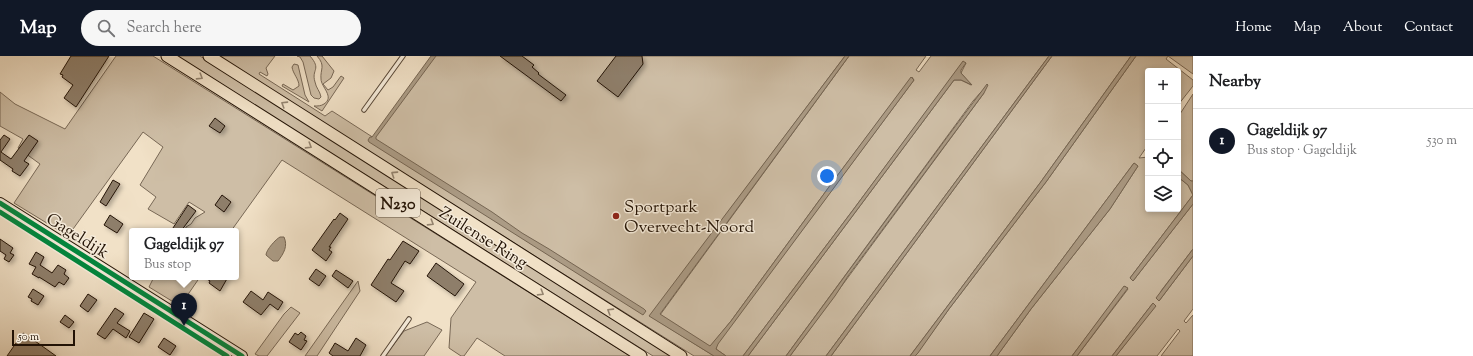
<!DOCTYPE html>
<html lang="en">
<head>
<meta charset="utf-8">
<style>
  body { margin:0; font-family:"Sorts Mill Goudy",serif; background:#f6f6f6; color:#202124 }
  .controls { position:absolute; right:12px; top:12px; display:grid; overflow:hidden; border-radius:4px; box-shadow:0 2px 6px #0003 }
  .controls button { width:36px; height:36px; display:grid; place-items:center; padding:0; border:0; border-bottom:1px solid #e0e0e0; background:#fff; color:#202124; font:20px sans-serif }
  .scale { position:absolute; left:12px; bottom:10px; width:63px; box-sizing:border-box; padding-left:4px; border:2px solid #231305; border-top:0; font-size:11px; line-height:14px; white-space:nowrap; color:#231305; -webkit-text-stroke:3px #f6ecdb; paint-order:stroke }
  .you { position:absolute; left:827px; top:120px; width:14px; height:14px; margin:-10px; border:3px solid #fff; border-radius:50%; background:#1a73e8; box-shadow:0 0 0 6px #1a73e833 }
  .badge { display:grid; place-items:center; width:26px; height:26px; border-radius:50%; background:#111827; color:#fff; font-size:13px; font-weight:700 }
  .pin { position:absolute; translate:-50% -33px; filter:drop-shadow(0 1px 2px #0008) }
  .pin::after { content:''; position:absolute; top:21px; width:14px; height:12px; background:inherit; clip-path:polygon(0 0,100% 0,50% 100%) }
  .popup { position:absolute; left:129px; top:172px; width:110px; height:52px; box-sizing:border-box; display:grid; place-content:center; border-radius:4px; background:#fff; filter:drop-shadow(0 1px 3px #0005); font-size:13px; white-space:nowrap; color:#757577 }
  .popup b { font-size:15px; color:#202124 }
  .popup::after { content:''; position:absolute; left:50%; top:100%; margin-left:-8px; border:8px solid transparent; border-top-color:#fff }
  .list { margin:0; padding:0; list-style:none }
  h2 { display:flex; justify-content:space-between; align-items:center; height:52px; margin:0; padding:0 16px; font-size:17px }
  h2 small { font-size:13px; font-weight:400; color:#757577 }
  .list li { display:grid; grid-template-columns:26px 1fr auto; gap:12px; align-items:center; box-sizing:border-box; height:64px; padding:0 16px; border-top:1px solid #e0e0e0 }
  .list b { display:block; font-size:15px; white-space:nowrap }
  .list p { margin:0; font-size:13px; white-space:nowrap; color:#757577 }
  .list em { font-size:13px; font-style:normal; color:#757577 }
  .icon { flex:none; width:22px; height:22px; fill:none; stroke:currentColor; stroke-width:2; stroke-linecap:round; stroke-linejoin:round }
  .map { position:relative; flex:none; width:1193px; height:300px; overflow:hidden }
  header { display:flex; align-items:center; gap:24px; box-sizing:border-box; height:56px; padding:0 20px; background:#111827; color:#fff }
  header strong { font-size:19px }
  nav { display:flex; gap:22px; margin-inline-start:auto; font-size:14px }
  .search { width:280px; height:36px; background:#f6f6f6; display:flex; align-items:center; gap:10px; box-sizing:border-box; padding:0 14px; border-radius:22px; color:#757577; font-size:15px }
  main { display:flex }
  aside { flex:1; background:#fff }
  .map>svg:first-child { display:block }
</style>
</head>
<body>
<header>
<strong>Map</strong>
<div class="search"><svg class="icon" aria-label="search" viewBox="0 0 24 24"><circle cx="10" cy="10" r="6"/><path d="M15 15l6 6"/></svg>Search here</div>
<nav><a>Home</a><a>Map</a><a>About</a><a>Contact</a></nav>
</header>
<main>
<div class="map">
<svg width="1193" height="300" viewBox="0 0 1193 300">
  <defs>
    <filter id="shadow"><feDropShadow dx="2.5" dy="2.5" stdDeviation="2" flood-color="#0004"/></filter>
  </defs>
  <rect width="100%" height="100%" fill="#f1e1c7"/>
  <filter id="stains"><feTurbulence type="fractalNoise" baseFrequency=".005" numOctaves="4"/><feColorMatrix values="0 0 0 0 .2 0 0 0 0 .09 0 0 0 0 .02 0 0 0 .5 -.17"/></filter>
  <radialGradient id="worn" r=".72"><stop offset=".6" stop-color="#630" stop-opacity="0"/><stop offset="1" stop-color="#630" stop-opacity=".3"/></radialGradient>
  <g fill="#cebea6" stroke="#786856">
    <path d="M 116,0 L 153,0 L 630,300 L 505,300 L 477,282 L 464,300 L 461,300 L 449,292 L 451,262 L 476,226 L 282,104 L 231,175 L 185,175 L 186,171 L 191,168 L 195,162 L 205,156 L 189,146 L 174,168 L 148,153 L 156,141 L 140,129 L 163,91 L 143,76 L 68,180 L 14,147 L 40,108 L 18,92 L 23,83 L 0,70 L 0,36 L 15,48 L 65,73 Z"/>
    <path d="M 177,0 L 200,0 L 676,300 L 653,300 Z"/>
    <path d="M 217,0 L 275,0 L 266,12 L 268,18 L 267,20 L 260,16 L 259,18 L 325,60 L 332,55 L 374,82 L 433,0 L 845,0 L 650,260 L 714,300 L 694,300 Z"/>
    <path d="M 297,0 L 310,0 C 322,14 311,13 315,26 C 316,32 320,35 321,41 L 319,43 L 314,42 L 311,39 L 303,6 L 300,1 Z"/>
    <path d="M 317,0 L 322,0 L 334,15 L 331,22 L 323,28 L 328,34 L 333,31 L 341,20 L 344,22 L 322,55 L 314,50 C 318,50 321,50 324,48 C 335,41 321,31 321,23 C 320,13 326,10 317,0 Z"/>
    <path d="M 849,0 L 926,0 L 916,14 L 919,16 L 931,0 L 1049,0 L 826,300 L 790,300 L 984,37 L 981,36 L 973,45 L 786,300 L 748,300 L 954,24 L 961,24 L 971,29 L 961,17 L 966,7 L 963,6 L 853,154 L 743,300 L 726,300 L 716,293 L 717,288 L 914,24 L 912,21 L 837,120 L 731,265 L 710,291 L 660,259 Z"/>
    <path d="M 1052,0 L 1131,0 L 1040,127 L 910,300 L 831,300 Z"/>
    <path d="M 1136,0 L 1193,0 L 1193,18 L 1168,0 L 1166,3 L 1193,24 L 1193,30 L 1178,49 L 1178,15 L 1148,15 L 1148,89 L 1139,102 L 1148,101 L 1148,153 L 1178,153 L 1178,121 L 1188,129 L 1193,139 L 1130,222 L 1133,225 L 1193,148 L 1193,193 L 1161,235 L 1159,245 L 1193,200 L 1193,253 L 1184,265 L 1186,267 L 1193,259 L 1193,300 L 1161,300 L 1180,275 L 1178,273 L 1157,300 L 1116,300 L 1155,250 L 1153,247 L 1112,300 L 1077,300 L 1128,233 L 1125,230 L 1072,300 L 997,300 L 1031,253 L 1110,153 L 1138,110 L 1134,107 L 990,300 L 915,300 L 949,253 L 1046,126 Z"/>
    <path d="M 294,8 L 298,9 L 305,39 L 309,46 L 282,30 L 283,28 L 293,34 L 299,30 C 299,23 293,18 292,11 Z"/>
    <path d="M 1193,38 L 1193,125 L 1191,125 L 1178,113 L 1178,61 Z"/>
    <path d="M 154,221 L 200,221 L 180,250 L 149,231 Z"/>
    <path d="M 358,225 L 360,235 L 317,300 L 305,300 Z"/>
    <path d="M 291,251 L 300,257 L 267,300 L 259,300 L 255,298 L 284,258 Z"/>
    <path d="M 427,266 L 442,274 L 424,300 L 385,300 L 404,275 Z"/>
  </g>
  <g fill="#ab9b85" stroke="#756552">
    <path d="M 431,0 L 436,0 L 376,81 L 376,83 L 492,156 L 522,177 L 549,193 L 644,253 L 646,255 L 643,259 L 369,86 L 368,84 L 370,81 L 372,81 Z"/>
    <path d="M 845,0 L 849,0 L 660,258 L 710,290 L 731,265 L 837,120 L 911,21 L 914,24 L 718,288 L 716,293 L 726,300 L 714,300 L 649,260 Z"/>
    <path d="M 1049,0 L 1052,0 L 856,266 L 831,300 L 826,300 Z"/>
    <path d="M 1131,0 L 1136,0 L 1046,126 L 949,253 L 918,297 L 915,300 L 910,300 L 1040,127 Z"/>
    <path d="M 963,5 L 966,7 L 961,14 L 961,17 L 972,29 L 961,24 L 954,24 L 748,300 L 743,300 L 853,154 Z"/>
    <path d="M 987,28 L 988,29 L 984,37 L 848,220 L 835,240 L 790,300 L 786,300 L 948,80 Z"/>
    <path d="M 1134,107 L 1138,110 L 1110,153 L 1031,253 L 997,300 L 990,300 Z"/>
    <path d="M 1178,113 L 1191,125 L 1193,125 L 1193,148 L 1133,225 L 1130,222 L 1193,139 L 1188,129 L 1178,121 Z"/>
    <path d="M 280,181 L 284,181 C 288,190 284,197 278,205 L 273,205 L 266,199 C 266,194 276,183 280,181 Z"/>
    <path d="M 1193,193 L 1193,200 L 1159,245 L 1156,242 Z"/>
    <path d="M 1124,230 L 1128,232 L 1077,300 L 1072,300 Z"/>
    <path d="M 1153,247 L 1156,250 L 1116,300 L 1112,300 Z"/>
  </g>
  <g fill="#8e7e6a" stroke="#231305" filter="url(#shadow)">
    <path d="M 71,0 L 109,0 L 76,51 L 64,42 L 73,29 L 62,21 L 63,19 L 60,18 Z"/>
    <path d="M 500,0 L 522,0 L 534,9 L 532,11 L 539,17 L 538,18 L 566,39 L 561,45 Z"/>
    <path d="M 616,0 L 642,0 L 643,8 L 618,41 L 597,25 Z"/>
    <path d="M 215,62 L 225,70 L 220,77 L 209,70 Z"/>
    <path d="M 4,79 L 10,83 L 1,96 L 11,103 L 29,79 L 38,85 L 24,105 L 29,108 L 20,120 L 12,115 L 13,113 L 0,104 L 0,84 Z"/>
    <path d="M 113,124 L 120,128 L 106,150 L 100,146 Z"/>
    <path d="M 222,139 L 231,146 L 224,156 L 215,149 Z"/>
    <path d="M 188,149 L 196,155 L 181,175 L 171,175 Z"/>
    <path d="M 340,157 L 348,163 L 329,191 L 331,191 L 329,194 L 332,196 L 326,205 L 312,194 L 334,163 L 335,164 Z"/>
    <path d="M 110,159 L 123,168 L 117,177 L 104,169 Z"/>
    <path d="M 0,183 L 13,192 L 10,197 L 14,199 L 9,206 L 4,203 L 6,199 L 0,195 Z"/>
    <path d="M 403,185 L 419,195 L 410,208 L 405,205 L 391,227 L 404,235 L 396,246 L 371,229 L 388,203 L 390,204 Z"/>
    <path d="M 36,196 L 44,201 L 40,209 L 52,217 L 58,209 L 66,214 L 64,218 L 69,222 L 64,229 L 59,226 L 55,231 L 39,221 L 39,222 L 32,218 L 36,211 L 29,208 Z"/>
    <path d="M 436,207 L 464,228 L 455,240 L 427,220 Z"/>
    <path d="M 316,213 L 326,220 L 319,230 L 309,223 Z"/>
    <path d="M 336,214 L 353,225 L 348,232 L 332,220 Z"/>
    <path d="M 204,221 L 228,221 L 220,235 L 209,227 L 210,225 Z"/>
    <path d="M 33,233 L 44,240 L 38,249 L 31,245 L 32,243 L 28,241 Z"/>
    <path d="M 251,235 L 263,244 L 268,236 L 283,246 L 278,254 L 270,248 L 261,259 L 243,246 Z"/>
    <path d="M 88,238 L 97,244 L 88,256 L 80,250 Z"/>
    <path d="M 115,252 L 124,258 L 117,267 L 130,275 L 126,282 L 113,273 L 105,283 L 97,278 Z"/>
    <path d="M 144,257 L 154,263 L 139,287 L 129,281 Z"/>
    <path d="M 65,259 L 74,266 L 69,272 L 60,266 Z"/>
    <path d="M 301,276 L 306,280 L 304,284 L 307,285 L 301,294 L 289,286 L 295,277 L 298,279 Z"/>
    <path d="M 23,277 L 35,285 L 56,300 L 7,300 Z"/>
    <path d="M 164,282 L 176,290 L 170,299 L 158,291 Z"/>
    <path d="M 356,282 L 366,289 L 360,300 L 333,300 L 329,297 L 335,287 L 348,295 Z"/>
  </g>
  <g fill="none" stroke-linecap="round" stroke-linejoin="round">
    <g stroke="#564636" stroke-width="5.5">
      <g id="lane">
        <path d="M 364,54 L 403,0"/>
        <path d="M 383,300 L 409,263"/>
      </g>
    </g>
    <g stroke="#231305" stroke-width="12">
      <path id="secondary" d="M 0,147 L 242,300"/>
    </g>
    <g stroke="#231305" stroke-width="13">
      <g id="primary">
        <path d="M 167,0 L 641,300"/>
        <path d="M 209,0 L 681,300"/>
      </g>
    </g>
    <use href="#lane" stroke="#f6ecdb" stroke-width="3.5"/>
    <use href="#secondary" stroke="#f6ecdb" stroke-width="10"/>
    <use href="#primary" stroke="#f1e1c7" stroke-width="11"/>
    <g stroke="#f6ecdb" stroke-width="8">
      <g id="cycleway">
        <path d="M 0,147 L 242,300"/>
        <path d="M 0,156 L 227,300"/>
      </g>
    </g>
    <use href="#cycleway" stroke="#00873e" stroke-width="5"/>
  </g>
  <defs><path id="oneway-chevron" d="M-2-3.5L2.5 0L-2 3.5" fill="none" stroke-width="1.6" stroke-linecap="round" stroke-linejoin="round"/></defs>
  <g stroke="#948470">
    <use href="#oneway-chevron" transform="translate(200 21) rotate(32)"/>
    <use href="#oneway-chevron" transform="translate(284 48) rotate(-148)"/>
    <use href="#oneway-chevron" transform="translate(309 90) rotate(32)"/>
    <use href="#oneway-chevron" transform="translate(394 118) rotate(-147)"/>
    <use href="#oneway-chevron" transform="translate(431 167) rotate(32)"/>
    <use href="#oneway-chevron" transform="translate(541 237) rotate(32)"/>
    <use href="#oneway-chevron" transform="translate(610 255) rotate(-148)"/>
  </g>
  <circle fill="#8f2418" stroke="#f6ecdb" stroke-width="1.5" cx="616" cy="160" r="4"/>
  <g text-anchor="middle" stroke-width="3" stroke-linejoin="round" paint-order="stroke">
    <rect fill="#f6ecdb" stroke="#625445" stroke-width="1" x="376" y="133" width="44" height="28" rx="3"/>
    <g font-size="16" font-weight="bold" fill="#231305">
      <text x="398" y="153">N230</text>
    </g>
    <g font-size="17" fill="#231305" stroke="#f6ecdb" text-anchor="start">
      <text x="624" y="156">Sportpark<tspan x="624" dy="20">Overvecht-Noord</tspan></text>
    </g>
    <g font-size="17" fill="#231305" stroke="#f6ecdb">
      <text transform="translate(78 179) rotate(32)" y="6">Gageldijk</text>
      <text transform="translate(484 181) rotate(32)" y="6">Zuilense Ring</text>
    </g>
  </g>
  <rect width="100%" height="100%" filter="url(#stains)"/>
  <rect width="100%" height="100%" fill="url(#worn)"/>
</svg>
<div class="controls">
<button>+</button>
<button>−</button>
<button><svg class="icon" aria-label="locate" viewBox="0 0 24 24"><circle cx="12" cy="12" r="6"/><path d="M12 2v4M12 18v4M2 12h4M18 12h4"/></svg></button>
<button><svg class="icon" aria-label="layers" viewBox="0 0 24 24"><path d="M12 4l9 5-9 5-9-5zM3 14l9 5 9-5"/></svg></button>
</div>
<div class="scale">50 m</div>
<div class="you"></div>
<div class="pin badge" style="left:184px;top:270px">1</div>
<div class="popup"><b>Gageldijk 97</b>Bus stop</div>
</div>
<aside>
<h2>Nearby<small></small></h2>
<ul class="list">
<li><span class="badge">1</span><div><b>Gageldijk 97</b><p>Bus stop · Gageldijk</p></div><em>530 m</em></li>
</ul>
</aside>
</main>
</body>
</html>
